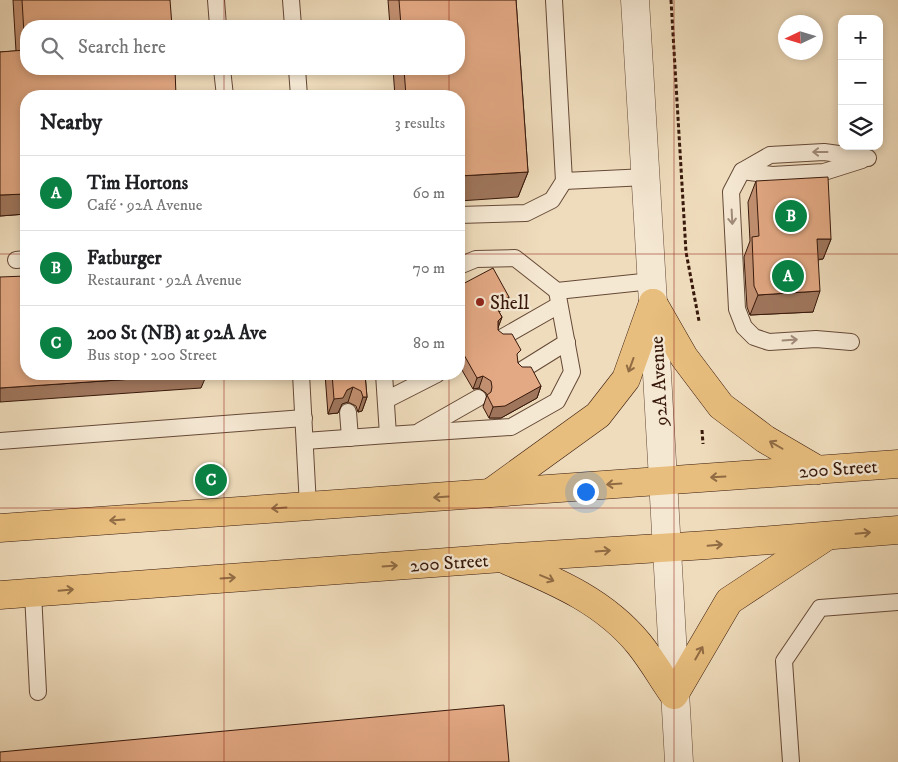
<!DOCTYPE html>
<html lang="en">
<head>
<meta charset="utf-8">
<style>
  body { margin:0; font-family:"IM FELL DW Pica",serif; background:#f6f6f6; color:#202124 }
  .controls { position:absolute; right:15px; top:15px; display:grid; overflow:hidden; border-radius:10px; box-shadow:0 2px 8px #0003 }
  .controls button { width:45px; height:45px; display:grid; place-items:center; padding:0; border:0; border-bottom:1px solid #e0e0e0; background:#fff; color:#202124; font:25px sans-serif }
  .compass { position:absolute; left:778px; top:15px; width:45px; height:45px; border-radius:50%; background:#fff; box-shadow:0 2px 8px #0003; rotate:266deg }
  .you { position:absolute; left:585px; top:491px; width:18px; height:18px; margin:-12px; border:4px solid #fff; border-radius:50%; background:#1a73e8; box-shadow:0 0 0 8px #1a73e833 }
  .badge { display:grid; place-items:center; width:32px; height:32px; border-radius:50%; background:#0b8043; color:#fff; font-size:16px; font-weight:700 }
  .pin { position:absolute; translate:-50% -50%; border:2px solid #fff; box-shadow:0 1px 5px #0006 }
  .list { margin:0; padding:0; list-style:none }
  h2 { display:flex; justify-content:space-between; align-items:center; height:65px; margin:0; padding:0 20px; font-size:21px }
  h2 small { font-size:16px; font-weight:400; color:#757577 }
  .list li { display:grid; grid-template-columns:32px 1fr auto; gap:15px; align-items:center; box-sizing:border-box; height:75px; padding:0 20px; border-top:1px solid #e0e0e0 }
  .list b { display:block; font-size:19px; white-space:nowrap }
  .list p { margin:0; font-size:16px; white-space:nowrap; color:#757577 }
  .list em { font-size:16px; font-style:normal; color:#757577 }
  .icon { flex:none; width:28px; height:28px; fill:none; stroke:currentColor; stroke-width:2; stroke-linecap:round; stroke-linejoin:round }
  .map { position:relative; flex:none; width:898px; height:762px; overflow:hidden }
  .search { position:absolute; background:#fff; box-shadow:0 2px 8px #0003; left:20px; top:20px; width:445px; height:55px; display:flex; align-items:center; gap:12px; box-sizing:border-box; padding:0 18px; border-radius:20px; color:#757577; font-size:19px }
  .panel { position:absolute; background:#fff; box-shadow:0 2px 8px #0003; left:20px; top:90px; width:445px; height:290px; border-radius:20px }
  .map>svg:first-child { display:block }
</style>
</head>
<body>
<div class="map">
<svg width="898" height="762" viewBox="0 0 898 762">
  <rect width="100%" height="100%" fill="#efdcbc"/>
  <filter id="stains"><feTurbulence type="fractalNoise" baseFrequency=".004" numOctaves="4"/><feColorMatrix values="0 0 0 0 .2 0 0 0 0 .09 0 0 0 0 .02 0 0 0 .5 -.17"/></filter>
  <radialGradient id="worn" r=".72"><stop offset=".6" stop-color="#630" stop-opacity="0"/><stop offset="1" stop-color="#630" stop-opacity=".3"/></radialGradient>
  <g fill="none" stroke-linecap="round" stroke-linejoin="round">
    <g stroke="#654937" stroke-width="18">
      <g id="service">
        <path d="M 216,0 L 218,26"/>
        <path d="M 291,0 L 293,26"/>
        <path d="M 554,0 L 564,181 L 646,177"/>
        <path d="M 222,69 L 225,96"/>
        <path d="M 297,69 L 299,96"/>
        <path d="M 742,171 L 772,175 L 824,172 L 862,160"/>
        <path d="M 459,215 L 526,213 L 552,200 L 564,181"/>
        <path d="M 16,260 L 26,259"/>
        <path d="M 459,266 L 476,259 L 515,258 L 557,291 L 652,281"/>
        <path d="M 503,337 L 559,305"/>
        <path d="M 851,342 L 816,339 L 769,342 L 754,337 L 744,327 L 737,309 L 731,192 L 742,171 L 770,155 L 824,152 L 868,158"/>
        <path d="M 522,370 L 567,342"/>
        <path d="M 301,374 L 308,506"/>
        <path d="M 386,400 L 437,374"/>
        <path d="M 348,412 L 350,438"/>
        <path d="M 420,431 L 478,398"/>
        <path d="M 388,435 L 511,427 L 557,401 L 572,372 L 557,291"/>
        <path d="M 0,441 L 304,418"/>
        <path d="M 305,441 L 388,435 L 384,374"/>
        <path d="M 33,593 L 38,692"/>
        <path d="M 791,762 L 784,661 L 820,608 L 898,602"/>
      </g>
    </g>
    <g stroke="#654937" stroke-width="29">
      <path id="tertiary" d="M 635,0 L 653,303 L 679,762"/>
    </g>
    <g stroke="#37180b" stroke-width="29">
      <g id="primary">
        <path d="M 653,303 L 684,357 L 721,406 L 765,439 L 818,470"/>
        <path d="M 490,493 L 598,415 L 626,379 L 653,303"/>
        <path d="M 0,528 L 898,464"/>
        <path d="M 506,560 C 555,581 604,601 639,644 C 652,660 662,678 674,695 L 729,601 L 827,536"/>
        <path d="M 0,595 L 502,558 L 707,545 L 898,530"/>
      </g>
    </g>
    <g stroke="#37180b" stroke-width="3" stroke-dasharray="4 2.5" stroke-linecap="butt">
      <path d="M 671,0 L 686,252 L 699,321"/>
      <path d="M 702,430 L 703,444"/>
    </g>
    <use href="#service" stroke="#f5e8d3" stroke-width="16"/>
    <use href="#tertiary" stroke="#f5e8d3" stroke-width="28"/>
    <use href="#primary" stroke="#e8be7e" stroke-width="28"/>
  </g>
  <g fill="#c39172" stroke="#37180b">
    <path d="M 13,0 L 170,0 L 26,96 L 26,214 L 0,216 L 0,52 L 16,51 Z"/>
    <path d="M 388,0 L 516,0 L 528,172 L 518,197 L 459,96 L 395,96 L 393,69 L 459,69 L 459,26 L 390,26 Z"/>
    <path d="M 756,181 L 831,239 L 823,259 L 818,260 L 813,312 L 750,315 L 747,307 L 744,257 L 750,241 L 748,202 Z"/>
    <path d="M 459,286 L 509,297 L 504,309 L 499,312 L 502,317 L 498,327 L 498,330 L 517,360 L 518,363 L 541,386 L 537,398 L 501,418 L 489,418 L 483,407 L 487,395 L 486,393 L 479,388 L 473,389 L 459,365 Z"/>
    <path d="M 325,374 L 365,374 L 367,397 L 362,411 L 358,412 L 356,406 L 348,402 L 342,404 L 338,413 L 328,414 Z"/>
  </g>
  <g fill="#9f765c" stroke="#37180b">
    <path d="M 528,172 L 518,197 L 459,201 L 459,176 Z"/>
    <path d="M 26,194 L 26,214 L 0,216 L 0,195 Z"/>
    <path d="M 817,239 L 831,239 L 823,259 L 810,260 Z"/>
    <path d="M 820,291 L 813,312 L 750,315 L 758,295 Z"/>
    <path d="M 509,297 L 504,309 L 491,316 L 495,305 Z"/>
    <path d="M 502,317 L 498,328 L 498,321 Z"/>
    <path d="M 207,374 L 201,388 L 0,402 L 0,388 Z"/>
    <path d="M 483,376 L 479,388 L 473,389 L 477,378 Z"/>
    <path d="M 541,386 L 537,398 L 501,418 L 489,418 L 493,407 Z"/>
    <path d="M 353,387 L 348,402 L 342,404 L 338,413 L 328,414 L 334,399 L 347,390 Z"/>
    <path d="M 363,397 L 367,397 L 362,411 L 358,412 Z"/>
  </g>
  <g fill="#e3a984" stroke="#37180b">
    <path d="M 22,0 L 170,0 L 172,26 L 26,26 L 26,69 L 175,69 L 176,96 L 26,96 L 26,194 L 0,195 L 0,52 L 25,50 Z"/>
    <path d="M 399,0 L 516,0 L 528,172 L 459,176 L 459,96 L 406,96 L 404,69 L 459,69 L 459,26 L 401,26 Z"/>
    <path d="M 828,177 L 831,239 L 817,239 L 820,291 L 758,295 L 754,286 L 752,237 L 759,236 L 756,181 Z"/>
    <path d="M 493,268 L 509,297 L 495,305 L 502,317 L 498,321 L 498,330 L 503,334 L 512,334 L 521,350 L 517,354 L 518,363 L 522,367 L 531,367 L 541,386 L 505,406 L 493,407 L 487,395 L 491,392 L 492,387 L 491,381 L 483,376 L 477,378 L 459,346 L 459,286 Z"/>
    <path d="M 26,276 L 26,374 L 207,374 L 0,388 L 0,277 Z"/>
    <path d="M 332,374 L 365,374 L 367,397 L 363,397 L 361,391 L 353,387 L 347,390 L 343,398 L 334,399 Z"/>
    <path d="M 504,705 L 509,762 L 0,762 L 0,752 Z"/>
  </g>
  <defs><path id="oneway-shaft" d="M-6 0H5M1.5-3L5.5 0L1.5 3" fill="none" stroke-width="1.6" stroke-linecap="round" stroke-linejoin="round" transform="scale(1.25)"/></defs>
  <g stroke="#a08a79">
    <use href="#oneway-shaft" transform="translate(820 152) rotate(180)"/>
    <use href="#oneway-shaft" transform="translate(732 217) rotate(87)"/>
    <use href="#oneway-shaft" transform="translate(790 340) rotate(-4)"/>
  </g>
  <g stroke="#906b44">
    <use href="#oneway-shaft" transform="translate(631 365) rotate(110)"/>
    <use href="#oneway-shaft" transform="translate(776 445) rotate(-150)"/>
    <use href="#oneway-shaft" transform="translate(718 477) rotate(177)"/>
    <use href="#oneway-shaft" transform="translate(614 484) rotate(176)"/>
    <use href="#oneway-shaft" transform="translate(441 497) rotate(176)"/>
    <use href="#oneway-shaft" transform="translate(279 508) rotate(176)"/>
    <use href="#oneway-shaft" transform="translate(117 520) rotate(176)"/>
    <use href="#oneway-shaft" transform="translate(863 533) rotate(-5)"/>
    <use href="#oneway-shaft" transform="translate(715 545) rotate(-5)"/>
    <use href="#oneway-shaft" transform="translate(603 551) rotate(-4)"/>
    <use href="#oneway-shaft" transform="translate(390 566) rotate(-4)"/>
    <use href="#oneway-shaft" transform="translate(228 578) rotate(-4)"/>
    <use href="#oneway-shaft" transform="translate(547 578) rotate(23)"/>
    <use href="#oneway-shaft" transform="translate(66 590) rotate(-5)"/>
    <use href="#oneway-shaft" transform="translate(699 653) rotate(-60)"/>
  </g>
  <path fill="none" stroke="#8f2418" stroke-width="1" stroke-opacity="0.55" d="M 224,0 L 224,26M 449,0 L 449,26M 674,0 L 674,762M 224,69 L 224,96M 449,69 L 449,96M 0,254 L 26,254M 459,254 L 898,254M 224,374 L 224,762M 449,374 L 449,762M 0,508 L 898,508"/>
  <circle fill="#8f2418" stroke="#f5e8d3" stroke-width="2" cx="480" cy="302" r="5"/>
  <g text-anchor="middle" stroke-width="4.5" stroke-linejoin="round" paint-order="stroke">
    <g font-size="19" fill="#37180b" stroke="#f5e8d3" text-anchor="start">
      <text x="490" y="309">Shell</text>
    </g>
    <g font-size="19" fill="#37180b" stroke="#f5e8d3">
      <text transform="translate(658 381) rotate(-93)" y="7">92A Avenue</text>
      <text transform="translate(838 468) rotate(-4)" y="7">200 Street</text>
      <text transform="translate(449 562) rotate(-4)" y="7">200 Street</text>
    </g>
  </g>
  <rect width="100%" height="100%" filter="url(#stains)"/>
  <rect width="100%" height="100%" fill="url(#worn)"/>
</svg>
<div class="controls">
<button>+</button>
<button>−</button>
<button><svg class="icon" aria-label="layers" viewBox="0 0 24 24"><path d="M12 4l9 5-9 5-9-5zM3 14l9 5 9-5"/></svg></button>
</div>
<svg class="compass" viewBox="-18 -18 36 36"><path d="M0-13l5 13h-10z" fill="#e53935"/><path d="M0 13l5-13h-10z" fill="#757577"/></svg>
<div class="you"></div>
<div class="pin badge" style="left:788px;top:276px">A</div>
<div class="pin badge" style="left:791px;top:216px">B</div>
<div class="pin badge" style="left:211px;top:480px">C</div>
<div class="search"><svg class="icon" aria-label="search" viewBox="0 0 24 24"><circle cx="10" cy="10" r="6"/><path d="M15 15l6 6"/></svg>Search here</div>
<section class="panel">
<h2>Nearby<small>3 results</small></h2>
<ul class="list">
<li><span class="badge">A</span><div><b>Tim Hortons</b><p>Café · 92A Avenue</p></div><em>60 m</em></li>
<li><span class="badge">B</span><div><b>Fatburger</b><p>Restaurant · 92A Avenue</p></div><em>70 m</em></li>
<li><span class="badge">C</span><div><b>200 St (NB) at 92A Ave</b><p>Bus stop · 200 Street</p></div><em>80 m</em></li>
</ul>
</section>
</div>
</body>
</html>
